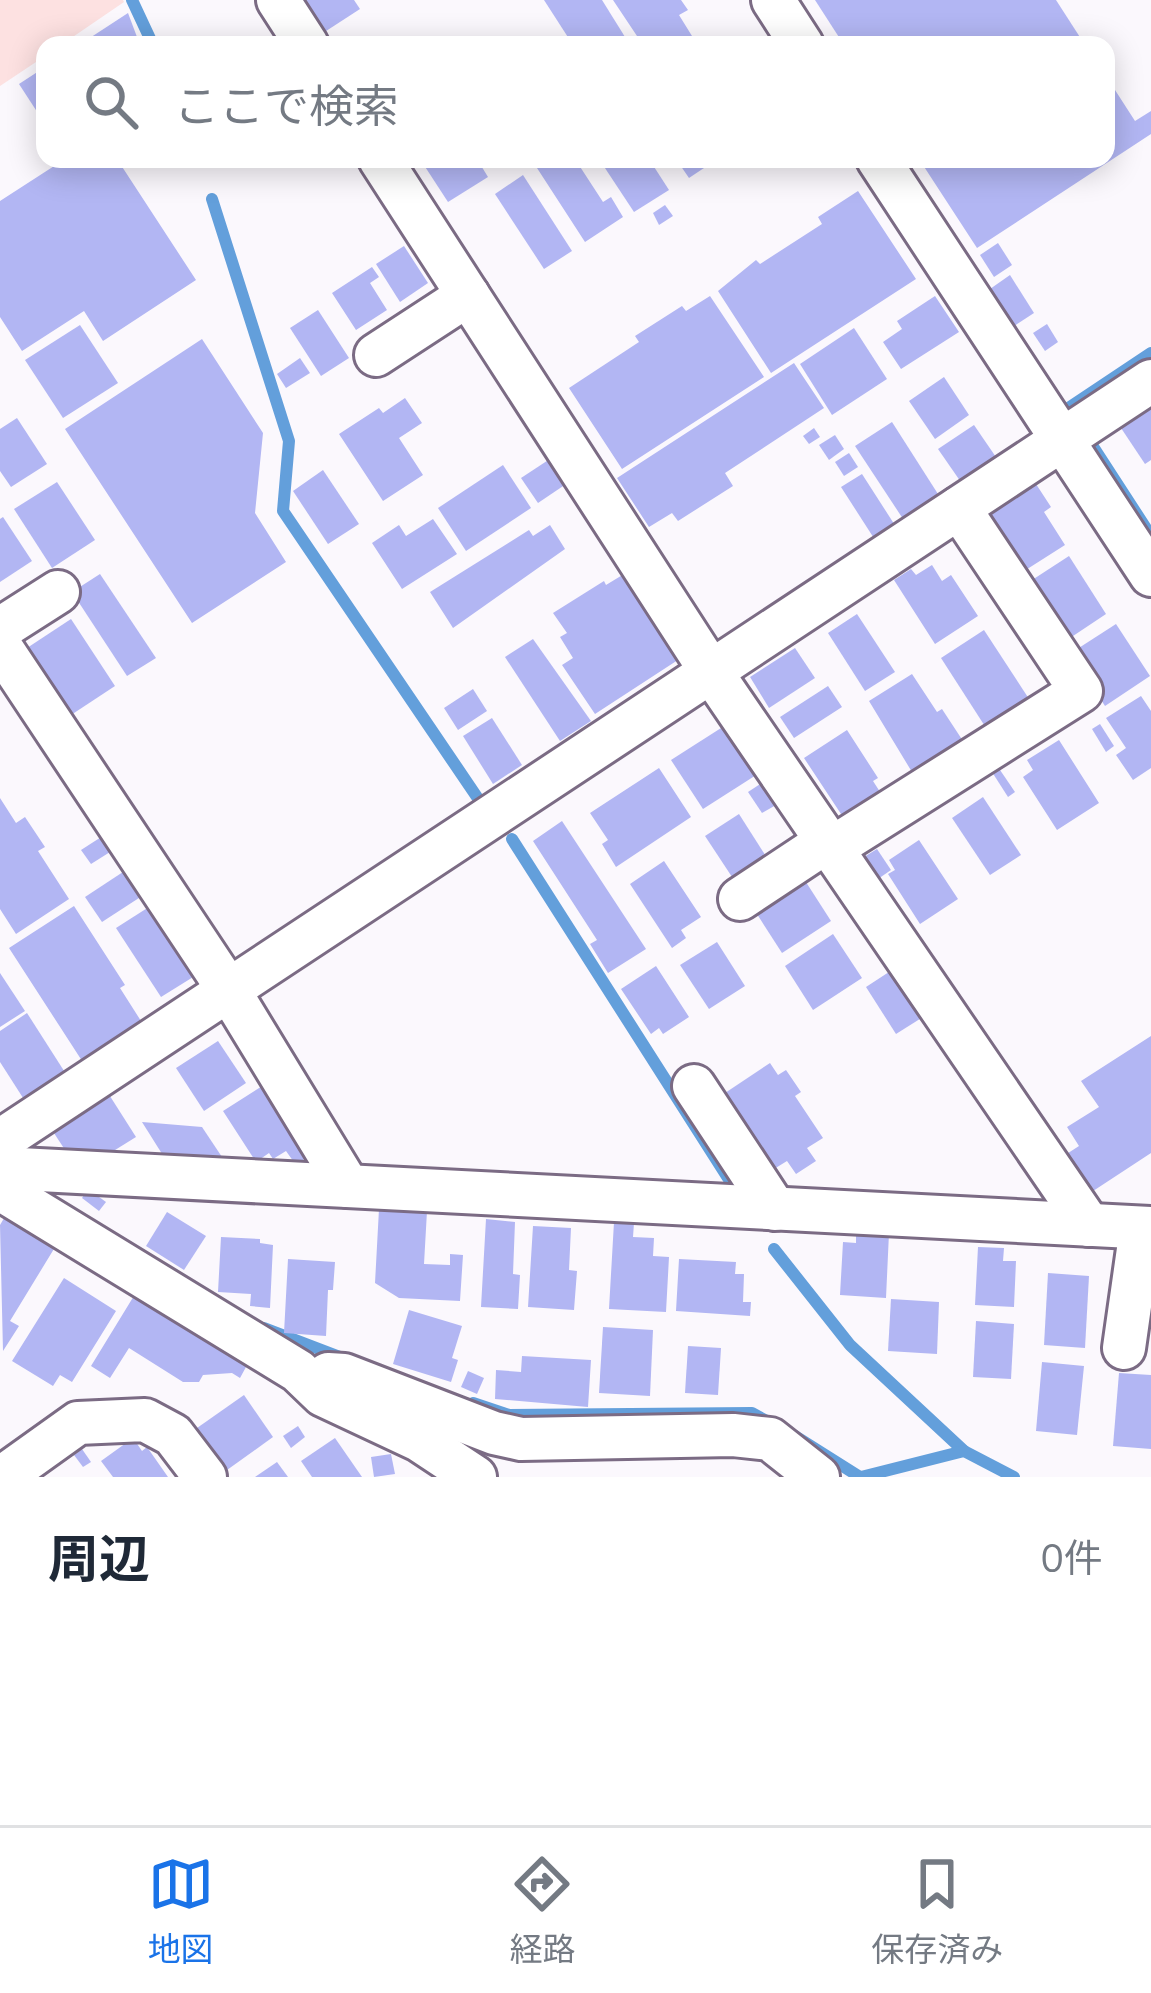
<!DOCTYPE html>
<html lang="ja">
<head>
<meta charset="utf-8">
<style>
  body { margin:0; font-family:Mulish,"Noto Sans JP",sans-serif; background:#f6f6f7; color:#1f2937 }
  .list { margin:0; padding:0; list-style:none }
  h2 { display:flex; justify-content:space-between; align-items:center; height:156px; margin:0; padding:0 48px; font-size:51px }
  h2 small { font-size:39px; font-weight:400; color:#747a83 }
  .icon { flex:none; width:66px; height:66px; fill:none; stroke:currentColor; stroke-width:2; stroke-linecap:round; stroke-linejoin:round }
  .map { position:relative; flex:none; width:1151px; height:1477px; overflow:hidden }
  .search { position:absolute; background:#fff; box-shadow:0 6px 30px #0003; left:36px; right:36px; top:36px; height:132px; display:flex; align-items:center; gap:30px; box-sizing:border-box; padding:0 42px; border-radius:24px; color:#747a83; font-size:45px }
  .sheet { height:348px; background:#fff }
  nav { display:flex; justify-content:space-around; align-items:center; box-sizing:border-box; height:168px; border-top:3px solid #e0e1e3; background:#fff; font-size:33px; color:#747a83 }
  nav a { display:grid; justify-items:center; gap:6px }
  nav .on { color:#1a73e8 }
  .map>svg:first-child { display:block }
</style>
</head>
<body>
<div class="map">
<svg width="1151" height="1477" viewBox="0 0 1151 1477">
  <rect width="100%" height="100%" fill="#fbf8fd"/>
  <path fill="#fde1e1" d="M 0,0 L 123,0 L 124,2 L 61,45 L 45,45 L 45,56 L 0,86 Z"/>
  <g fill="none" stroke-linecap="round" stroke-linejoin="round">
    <g stroke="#639fdb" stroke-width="12">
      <path d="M 132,0 L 153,45"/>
      <path d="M 212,199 L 289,441 L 283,511 L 479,800"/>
      <path d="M 1060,405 L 1064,411 L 1151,353"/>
      <path d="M 1100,435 L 1090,442 L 1151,536"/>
      <path d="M 512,839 L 730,1181"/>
      <path d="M 774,1249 L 850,1345 L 964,1451"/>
      <path d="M 264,1328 L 340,1357"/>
      <path d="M 473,1403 L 509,1415 L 752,1413 L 772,1424"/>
      <path d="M 795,1436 L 860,1477"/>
      <path d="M 861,1477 L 964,1451 L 1014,1477"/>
    </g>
  </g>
  <g fill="#b2b6f3">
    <path d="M 301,0 L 354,0 L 360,9 L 323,33 Z"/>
    <path d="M 544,0 L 602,0 L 630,45 L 573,45 Z"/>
    <path d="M 613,0 L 681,0 L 688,10 L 679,15 L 692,36 L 678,45 L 643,45 Z"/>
    <path d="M 815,0 L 1056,0 L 1085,45 L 844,45 Z"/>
    <path d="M 128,13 L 140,45 L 79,45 Z"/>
    <path d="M 45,67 L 45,124 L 19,84 Z"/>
    <path d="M 1106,76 L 1135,121 L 1151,111 L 1151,134 L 977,248 L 919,159 L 1106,159 Z"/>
    <path d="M 65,159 L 117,159 L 196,280 L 103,341 L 84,311 L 22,351 L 0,317 L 0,201 Z"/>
    <path d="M 420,159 L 477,159 L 488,177 L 448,202 Z"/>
    <path d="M 551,159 L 575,159 L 603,202 L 611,197 L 623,217 L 585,242 L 537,168 Z"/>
    <path d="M 599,159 L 649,159 L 669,190 L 634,212 Z"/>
    <path d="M 676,159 L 702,159 L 707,166 L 689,178 Z"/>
    <path d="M 523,175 L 572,251 L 544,269 L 495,194 Z"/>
    <path d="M 858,191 L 916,279 L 771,373 L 718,291 L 756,260 L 760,264 L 822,224 L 818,217 Z"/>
    <path d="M 665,205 L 673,216 L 659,225 L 653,213 Z"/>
    <path d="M 998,243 L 1012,265 L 994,277 L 980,255 Z"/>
    <path d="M 404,246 L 428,283 L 400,302 L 376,264 Z"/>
    <path d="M 372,267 L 379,277 L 370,283 L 387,310 L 356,330 L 332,293 Z"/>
    <path d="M 1010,275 L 1034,313 L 1014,326 L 990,289 Z"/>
    <path d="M 710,296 L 764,377 L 622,469 L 569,388 L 639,342 L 635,336 L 682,306 L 686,311 Z"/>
    <path d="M 935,296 L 959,332 L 901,369 L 883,342 L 902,329 L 897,321 Z"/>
    <path d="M 318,310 L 349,358 L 321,376 L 290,328 Z"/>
    <path d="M 1047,324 L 1058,342 L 1045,351 L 1033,333 Z"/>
    <path d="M 80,325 L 118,383 L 63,418 L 25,360 Z"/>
    <path d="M 854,328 L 887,379 L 832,415 L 800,364 Z"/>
    <path d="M 202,339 L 263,433 L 255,513 L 286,562 L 192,623 L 65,429 Z"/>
    <path d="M 300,358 L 310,373 L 286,388 L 277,374 Z"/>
    <path d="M 794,363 L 824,408 L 725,473 L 733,486 L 678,521 L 672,513 L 649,527 L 617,478 Z"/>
    <path d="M 944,377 L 969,415 L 935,439 L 909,401 Z"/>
    <path d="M 405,398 L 422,423 L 399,438 L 423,475 L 383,501 L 339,434 L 379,408 L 383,413 Z"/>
    <path d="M 1151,408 L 1151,460 L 1145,464 L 1121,428 Z"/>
    <path d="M 17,418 L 47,464 L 11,487 L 0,471 L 0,429 Z"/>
    <path d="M 892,422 L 945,505 L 909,528 L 855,446 Z"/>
    <path d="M 974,425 L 1000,463 L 965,488 L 938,449 Z"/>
    <path d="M 814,428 L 820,437 L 809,444 L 803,436 Z"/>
    <path d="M 835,435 L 844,449 L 829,460 L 819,445 Z"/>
    <path d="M 559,453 L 575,478 L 538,503 L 521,478 Z"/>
    <path d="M 849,453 L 858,467 L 844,476 L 835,462 Z"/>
    <path d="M 503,465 L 531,508 L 466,551 L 438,508 Z"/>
    <path d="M 323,470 L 359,524 L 328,544 L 293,491 Z"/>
    <path d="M 862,474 L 898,530 L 877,543 L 841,487 Z"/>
    <path d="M 57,482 L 95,540 L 52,568 L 14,509 Z"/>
    <path d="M 1036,484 L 1051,507 L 1044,512 L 1065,545 L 1021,573 L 985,517 Z"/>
    <path d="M 3,517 L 32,561 L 0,582 L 0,519 Z"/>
    <path d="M 433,519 L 457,554 L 402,589 L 372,543 L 399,525 L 406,536 Z"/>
    <path d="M 550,525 L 565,549 L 453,628 L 430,592 L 529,530 L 533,536 Z"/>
    <path d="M 1069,556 L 1106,614 L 1067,640 L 1029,582 Z"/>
    <path d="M 932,565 L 942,581 L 951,575 L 978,616 L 935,644 L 894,580 L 911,569 L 916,575 Z"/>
    <path d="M 629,571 L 684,656 L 595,714 L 562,665 L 573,658 L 560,637 L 567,633 L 553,613 L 604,581 L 606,585 Z"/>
    <path d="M 100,574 L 156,658 L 127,676 L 72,592 Z"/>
    <path d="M 857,614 L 895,672 L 865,691 L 828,633 Z"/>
    <path d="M 71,619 L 115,686 L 71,715 L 27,648 Z"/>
    <path d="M 1116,624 L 1150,676 L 1105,706 L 1071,653 Z"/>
    <path d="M 984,630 L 1031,702 L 988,731 L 941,658 Z"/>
    <path d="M 533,639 L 591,721 L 560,741 L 505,657 Z"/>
    <path d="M 795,648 L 815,678 L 769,708 L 750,677 Z"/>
    <path d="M 912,674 L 937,712 L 942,709 L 963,741 L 915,777 L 869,701 Z"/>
    <path d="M 828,686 L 842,707 L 794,738 L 780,717 Z"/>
    <path d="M 473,689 L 487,711 L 458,730 L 444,708 Z"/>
    <path d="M 1141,696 L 1151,711 L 1151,768 L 1133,780 L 1116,755 L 1126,748 L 1106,718 Z"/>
    <path d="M 492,718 L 522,765 L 493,784 L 463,736 Z"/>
    <path d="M 732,721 L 764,770 L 703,809 L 671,760 Z"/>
    <path d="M 1100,724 L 1114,746 L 1106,752 L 1092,729 Z"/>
    <path d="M 847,730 L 878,778 L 873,781 L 884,798 L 843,817 L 804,758 Z"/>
    <path d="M 1059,740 L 1099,803 L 1057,830 L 1023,777 L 1033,770 L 1027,760 Z"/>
    <path d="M 998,767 L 1015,792 L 1008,797 L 992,772 Z"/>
    <path d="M 659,768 L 691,817 L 616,867 L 602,844 L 608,840 L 590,813 Z"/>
    <path d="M 768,779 L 783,801 L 762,813 L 748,792 Z"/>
    <path d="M 983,797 L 1021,855 L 990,875 L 952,818 Z"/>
    <path d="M 0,798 L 16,823 L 25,817 L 45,847 L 38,851 L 69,899 L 16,934 L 0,909 Z"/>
    <path d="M 739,814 L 769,861 L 736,883 L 705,836 Z"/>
    <path d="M 562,821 L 646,949 L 608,973 L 590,944 L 597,940 L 533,841 Z"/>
    <path d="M 109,832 L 118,847 L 91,864 L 81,850 Z"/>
    <path d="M 919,840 L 958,899 L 920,924 L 888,874 L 895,870 L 889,860 Z"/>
    <path d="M 877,849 L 891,870 L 878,879 L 864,857 Z"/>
    <path d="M 664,861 L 701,917 L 681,930 L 686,938 L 672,948 L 630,884 Z"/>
    <path d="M 126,870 L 142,896 L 102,922 L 85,897 Z"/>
    <path d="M 804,879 L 831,921 L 782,953 L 755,911 Z"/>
    <path d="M 152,905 L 198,974 L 161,997 L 116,928 Z"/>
    <path d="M 74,906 L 125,985 L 120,988 L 141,1021 L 114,1038 L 119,1045 L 86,1067 L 9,948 Z"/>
    <path d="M 833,934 L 862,978 L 813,1010 L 785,966 Z"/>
    <path d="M 717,942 L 745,986 L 709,1009 L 680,965 Z"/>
    <path d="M 656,966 L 689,1017 L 663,1034 L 659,1028 L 651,1034 L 621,989 Z"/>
    <path d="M 892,970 L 923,1017 L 896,1034 L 866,987 Z"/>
    <path d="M 0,973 L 25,1011 L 0,1027 Z"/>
    <path d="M 27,1013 L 66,1074 L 25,1101 L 0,1062 L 0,1031 Z"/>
    <path d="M 1151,1036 L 1151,1153 L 1087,1195 L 1062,1157 L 1079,1146 L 1067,1127 L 1099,1107 L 1081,1081 Z"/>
    <path d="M 218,1041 L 246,1083 L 204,1111 L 176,1068 Z"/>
    <path d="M 770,1063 L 778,1075 L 786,1070 L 801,1092 L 795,1096 L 823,1138 L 807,1148 L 816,1161 L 796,1174 L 787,1161 L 774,1169 L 725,1093 Z"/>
    <path d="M 270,1081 L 310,1155 L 296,1165 L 286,1151 L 273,1159 L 269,1153 L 256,1162 L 223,1111 Z"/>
    <path d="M 108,1093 L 136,1137 L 107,1155 L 67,1153 L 52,1130 Z"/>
    <path d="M 142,1122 L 202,1127 L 224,1160 L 164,1157 Z"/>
    <path d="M 88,1189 L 106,1202 L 99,1211 L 82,1198 Z"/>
    <path d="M 10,1208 L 60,1239 L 10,1321 L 19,1326 L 3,1351 L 0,1225 Z"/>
    <path d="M 379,1209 L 427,1211 L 424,1264 L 450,1265 L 450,1254 L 463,1255 L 460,1301 L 399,1298 L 375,1283 Z"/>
    <path d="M 167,1212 L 206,1236 L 184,1270 L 146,1246 Z"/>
    <path d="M 486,1219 L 515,1222 L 513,1274 L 520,1275 L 518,1309 L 481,1307 Z"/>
    <path d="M 614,1222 L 634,1223 L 633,1237 L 654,1238 L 653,1256 L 669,1257 L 666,1312 L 609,1309 Z"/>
    <path d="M 533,1226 L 571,1228 L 569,1270 L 577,1271 L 574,1310 L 528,1307 Z"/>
    <path d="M 856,1232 L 889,1233 L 886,1298 L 840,1295 L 843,1242 L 856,1243 Z"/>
    <path d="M 221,1237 L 260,1239 L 260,1243 L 273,1245 L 270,1308 L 250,1306 L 251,1294 L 218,1292 Z"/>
    <path d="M 978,1247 L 1004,1248 L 1003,1261 L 1016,1261 L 1014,1307 L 975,1305 Z"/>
    <path d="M 288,1259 L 335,1262 L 333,1290 L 328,1290 L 326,1336 L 284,1333 Z"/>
    <path d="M 679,1259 L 736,1262 L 735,1274 L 744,1274 L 743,1302 L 751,1302 L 750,1316 L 676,1311 Z"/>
    <path d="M 1048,1273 L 1089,1276 L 1085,1348 L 1044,1345 Z"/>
    <path d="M 64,1278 L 116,1311 L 72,1382 L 60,1375 L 53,1386 L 12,1361 Z"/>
    <path d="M 140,1286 L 252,1356 L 240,1378 L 232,1373 L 203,1375 L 199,1382 L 183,1382 L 129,1348 L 110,1378 L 91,1366 Z"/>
    <path d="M 891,1299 L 939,1302 L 937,1354 L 888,1351 Z"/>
    <path d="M 409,1310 L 462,1326 L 452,1358 L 458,1360 L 451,1382 L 393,1364 Z"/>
    <path d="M 976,1321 L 1014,1324 L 1011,1379 L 973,1377 Z"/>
    <path d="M 603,1327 L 653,1330 L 650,1396 L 599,1393 Z"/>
    <path d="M 688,1346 L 721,1348 L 718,1395 L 685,1393 Z"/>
    <path d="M 522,1356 L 591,1360 L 588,1407 L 495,1399 L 496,1370 L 521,1372 Z"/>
    <path d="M 1042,1362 L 1084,1366 L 1077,1435 L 1036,1431 Z"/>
    <path d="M 468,1371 L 484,1378 L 477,1394 L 461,1387 Z"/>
    <path d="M 1119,1373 L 1151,1375 L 1151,1449 L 1113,1446 Z"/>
    <path d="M 244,1395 L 273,1437 L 227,1470 L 197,1428 Z"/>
    <path d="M 298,1426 L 305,1437 L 291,1448 L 283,1436 Z"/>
    <path d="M 133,1438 L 142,1451 L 147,1447 L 168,1477 L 113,1477 L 101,1461 Z"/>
    <path d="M 335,1438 L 362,1477 L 312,1477 L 301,1461 Z"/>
    <path d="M 82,1449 L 91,1462 L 83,1467 L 74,1455 Z"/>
    <path d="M 391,1454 L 395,1474 L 374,1477 L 371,1457 Z"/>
    <path d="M 277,1462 L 288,1477 L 255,1477 Z"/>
  </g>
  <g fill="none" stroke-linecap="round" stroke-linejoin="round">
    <g stroke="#7b6b84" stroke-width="48">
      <g id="minor">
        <path d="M 278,0 L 307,45"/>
        <path d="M 773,0 L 802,45"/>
        <path d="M 380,159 L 712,673 L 1089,1225"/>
        <path d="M 878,159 L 1151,575"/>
        <path d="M 376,355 L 468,295"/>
        <path d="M 0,629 L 58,592"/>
        <path d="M 0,646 L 228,989 L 348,1186"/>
        <path d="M 832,848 L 1081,691 L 959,508"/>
        <path d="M 740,899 L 826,842"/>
        <path d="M 694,1086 L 775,1209"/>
        <path d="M 0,1141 L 1151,381"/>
        <path d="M 0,1168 L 1151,1228"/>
        <path d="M 0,1189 L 298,1371 L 323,1395 L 419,1440 L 475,1477"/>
        <path d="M 1124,1348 L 1141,1228"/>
        <path d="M 328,1374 L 344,1375 L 494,1433 L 521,1439 L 733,1435 L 770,1439 L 818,1477"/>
        <path d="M 11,1477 L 8,1473 L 78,1423 L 145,1420 L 173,1435 L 205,1477"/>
      </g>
    </g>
    <use href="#minor" stroke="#fff" stroke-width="42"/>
  </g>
</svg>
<div class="search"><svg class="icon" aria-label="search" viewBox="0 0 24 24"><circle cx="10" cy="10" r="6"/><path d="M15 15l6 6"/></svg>ここで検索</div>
</div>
<section class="sheet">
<h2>周辺<small>0件</small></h2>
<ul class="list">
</ul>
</section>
<nav>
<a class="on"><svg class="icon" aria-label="map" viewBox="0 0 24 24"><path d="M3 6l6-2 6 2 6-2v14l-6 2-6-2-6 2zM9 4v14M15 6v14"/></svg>地図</a>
<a><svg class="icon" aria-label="directions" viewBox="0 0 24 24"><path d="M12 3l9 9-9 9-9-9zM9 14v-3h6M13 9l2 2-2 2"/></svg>経路</a>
<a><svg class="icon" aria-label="saved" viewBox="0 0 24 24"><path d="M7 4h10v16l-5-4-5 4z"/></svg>保存済み</a>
</nav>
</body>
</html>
